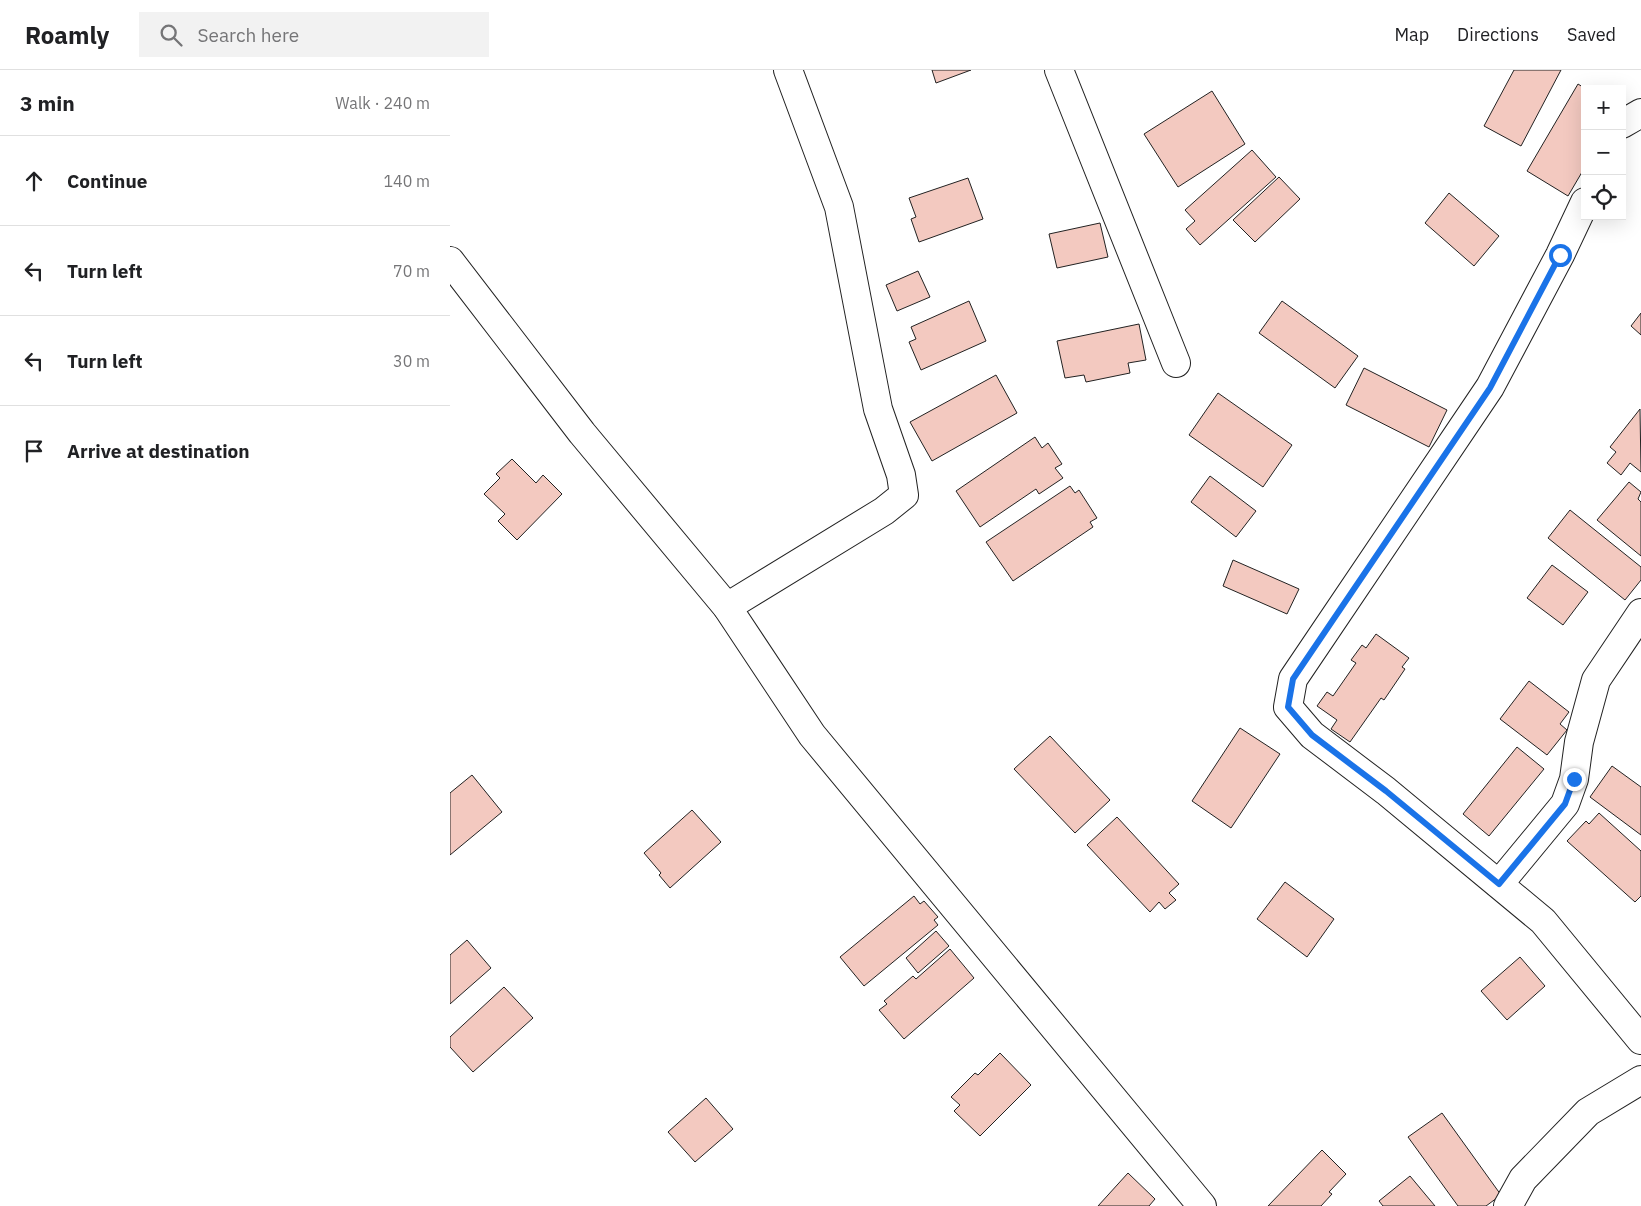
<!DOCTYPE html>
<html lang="en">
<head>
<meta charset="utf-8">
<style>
  body { margin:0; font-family:"IBM Plex Sans",sans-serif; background:#f2f2f2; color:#202124 }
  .controls { position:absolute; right:15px; top:15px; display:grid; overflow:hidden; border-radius:0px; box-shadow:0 5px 20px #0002 }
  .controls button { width:45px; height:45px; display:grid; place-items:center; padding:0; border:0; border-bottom:1px solid #e0e0e0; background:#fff; color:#202124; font:25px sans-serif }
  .stop { position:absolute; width:15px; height:15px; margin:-11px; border:4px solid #1a73e8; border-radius:50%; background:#fff }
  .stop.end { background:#1a73e8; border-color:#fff; box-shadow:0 1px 5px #0008 }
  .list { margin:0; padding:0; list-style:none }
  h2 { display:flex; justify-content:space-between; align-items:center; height:65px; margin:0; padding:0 20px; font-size:21px }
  h2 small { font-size:16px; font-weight:400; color:#757577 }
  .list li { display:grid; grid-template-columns:32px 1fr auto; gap:15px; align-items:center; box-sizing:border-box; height:90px; padding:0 20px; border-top:1px solid #e0e0e0 }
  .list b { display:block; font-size:19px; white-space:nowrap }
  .list em { font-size:16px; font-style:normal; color:#757577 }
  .icon { flex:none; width:28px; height:28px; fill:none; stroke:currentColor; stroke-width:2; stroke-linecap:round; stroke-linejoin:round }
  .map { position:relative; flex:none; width:1191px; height:1136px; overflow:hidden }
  header { display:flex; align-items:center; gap:30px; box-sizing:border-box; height:70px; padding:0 25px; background:#fff; border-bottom:1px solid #e0e0e0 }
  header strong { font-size:24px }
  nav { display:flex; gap:28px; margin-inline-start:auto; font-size:18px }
  .search { width:350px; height:45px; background:#f2f2f2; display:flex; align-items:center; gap:12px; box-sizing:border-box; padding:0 18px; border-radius:0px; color:#757577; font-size:19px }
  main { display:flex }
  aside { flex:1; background:#fff }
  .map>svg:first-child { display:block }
</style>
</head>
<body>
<header>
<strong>Roamly</strong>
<div class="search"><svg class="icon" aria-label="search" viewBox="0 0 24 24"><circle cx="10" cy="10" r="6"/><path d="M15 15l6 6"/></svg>Search here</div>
<nav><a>Map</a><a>Directions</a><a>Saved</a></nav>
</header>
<main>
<aside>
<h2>3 min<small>Walk · 240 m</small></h2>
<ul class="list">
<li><svg class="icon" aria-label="ahead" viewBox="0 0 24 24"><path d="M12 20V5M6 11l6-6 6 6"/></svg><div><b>Continue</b></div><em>140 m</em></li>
<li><svg class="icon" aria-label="left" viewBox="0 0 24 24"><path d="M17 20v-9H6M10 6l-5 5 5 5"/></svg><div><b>Turn left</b></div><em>70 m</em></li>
<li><svg class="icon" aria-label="left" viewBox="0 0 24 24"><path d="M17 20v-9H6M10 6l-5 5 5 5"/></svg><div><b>Turn left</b></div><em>30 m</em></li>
<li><svg class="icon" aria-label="arrive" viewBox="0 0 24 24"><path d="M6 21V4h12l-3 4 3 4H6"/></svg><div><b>Arrive at destination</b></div></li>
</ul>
</aside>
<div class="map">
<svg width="1191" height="1136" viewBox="0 0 1191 1136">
  <rect width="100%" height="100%" fill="#fff"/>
  <g fill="#f3c9c0" stroke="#222">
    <path d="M 482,0 L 521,0 L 486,13 Z"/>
    <path d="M 1064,0 L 1111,0 L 1071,76 L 1034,56 Z"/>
    <path d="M 1128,14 L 1136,19 L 1135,97 L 1118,126 L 1077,101 Z"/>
    <path d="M 762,21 L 795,74 L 728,117 L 694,64 Z"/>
    <path d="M 802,80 L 826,107 L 750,175 L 736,159 L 745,151 L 735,140 Z"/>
    <path d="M 829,107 L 850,129 L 805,172 L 783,150 Z"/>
    <path d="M 518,108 L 533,149 L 469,172 L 461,149 L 466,147 L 459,128 Z"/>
    <path d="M 999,123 L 1049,166 L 1024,196 L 975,153 Z"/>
    <path d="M 650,153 L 658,187 L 607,198 L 599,164 Z"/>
    <path d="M 468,201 L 480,227 L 447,241 L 436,215 Z"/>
    <path d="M 519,231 L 536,271 L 471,300 L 459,272 L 466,269 L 461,257 Z"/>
    <path d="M 832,231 L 908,286 L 885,318 L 809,263 Z"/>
    <path d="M 1191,243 L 1191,265 L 1181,256 Z"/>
    <path d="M 689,254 L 696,290 L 678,293 L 680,303 L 636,312 L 634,305 L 615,308 L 607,271 Z"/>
    <path d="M 914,298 L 997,340 L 979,377 L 896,335 Z"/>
    <path d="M 546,305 L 567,343 L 482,391 L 460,352 Z"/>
    <path d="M 768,323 L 842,375 L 813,417 L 739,365 Z"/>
    <path d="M 1190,339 L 1191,402 L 1180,393 L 1171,405 L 1157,393 L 1166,382 L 1160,377 Z"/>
    <path d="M 585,367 L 592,378 L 598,373 L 612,394 L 605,398 L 613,408 L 589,424 L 586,419 L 530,457 L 506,421 Z"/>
    <path d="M 62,389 L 86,413 L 93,405 L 112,424 L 67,470 L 48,451 L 55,444 L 34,424 L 50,408 L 46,404 Z"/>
    <path d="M 760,406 L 806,441 L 786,467 L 741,432 Z"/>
    <path d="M 1179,412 L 1191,422 L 1188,429 L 1191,432 L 1191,486 L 1147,450 Z"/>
    <path d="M 620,416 L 625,423 L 629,420 L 647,448 L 640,452 L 643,457 L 563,511 L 536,472 Z"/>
    <path d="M 1120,440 L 1191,497 L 1191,510 L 1175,530 L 1098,468 Z"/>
    <path d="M 783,490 L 849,519 L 837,544 L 773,516 Z"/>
    <path d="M 1102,495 L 1138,522 L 1113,555 L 1077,528 Z"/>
    <path d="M 926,564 L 959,588 L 952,597 L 955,599 L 934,630 L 931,628 L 900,672 L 881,659 L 887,650 L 867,636 L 877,622 L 883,626 L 906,593 L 901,590 L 912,575 L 916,578 Z"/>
    <path d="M 1079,611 L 1119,642 L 1110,654 L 1117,660 L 1097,685 L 1050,649 Z"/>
    <path d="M 790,658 L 830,684 L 781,758 L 742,731 Z"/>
    <path d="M 600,666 L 660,730 L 625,763 L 564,699 Z"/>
    <path d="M 1067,677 L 1094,699 L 1039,766 L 1013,744 Z"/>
    <path d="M 1162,696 L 1191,717 L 1191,765 L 1140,727 Z"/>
    <path d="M 22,705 L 52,742 L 0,785 L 0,723 Z"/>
    <path d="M 242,740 L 271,772 L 220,818 L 209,805 L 211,803 L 194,783 Z"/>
    <path d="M 1149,743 L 1191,781 L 1191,826 L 1185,832 L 1117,771 L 1136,751 L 1139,754 Z"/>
    <path d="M 667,747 L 729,814 L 719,823 L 726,830 L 715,839 L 709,832 L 700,842 L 637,775 Z"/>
    <path d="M 835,812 L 884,849 L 857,887 L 807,849 Z"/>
    <path d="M 464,826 L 470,834 L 474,831 L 488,847 L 484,850 L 488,855 L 414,916 L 390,887 Z"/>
    <path d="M 486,861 L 499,876 L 468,903 L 456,888 Z"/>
    <path d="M 17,870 L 41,898 L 0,934 L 0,885 Z"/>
    <path d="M 500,879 L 524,908 L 454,969 L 429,940 L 437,934 L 434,931 L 463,906 L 466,909 Z"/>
    <path d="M 1070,887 L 1095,916 L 1057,950 L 1031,921 Z"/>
    <path d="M 54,917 L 83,948 L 23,1002 L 0,977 L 0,967 Z"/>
    <path d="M 550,983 L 581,1015 L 530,1066 L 504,1041 L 510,1035 L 501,1027 L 525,1003 L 528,1005 Z"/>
    <path d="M 256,1028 L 283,1059 L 245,1092 L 218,1062 Z"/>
    <path d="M 992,1043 L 1051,1125 L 1036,1136 L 1008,1136 L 958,1067 Z"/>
    <path d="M 872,1080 L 896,1104 L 879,1122 L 882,1124 L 871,1136 L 818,1136 Z"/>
    <path d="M 678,1103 L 705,1129 L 699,1136 L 648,1136 Z"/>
    <path d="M 960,1106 L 985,1136 L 933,1136 L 929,1131 Z"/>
  </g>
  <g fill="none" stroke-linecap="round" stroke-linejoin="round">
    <g stroke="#222" stroke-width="30">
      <g id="minor">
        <path d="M 609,0 L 726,293"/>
        <path d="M 1172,54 L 1191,43"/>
        <path d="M 1135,132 L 1110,185 L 1040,317 L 843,609 L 838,637 L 862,665 L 936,721 L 1093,851 L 1191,970"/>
        <path d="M 0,191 L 132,363 L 277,537 L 362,665 L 752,1136"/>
        <path d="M 277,537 L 434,441 L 454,425 L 451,405 L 428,339 L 389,137 L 338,0"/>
        <path d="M 1049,814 L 1115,734 L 1124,709 L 1129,672 L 1146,610 L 1191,543"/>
        <path d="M 1058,1136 L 1073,1109 L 1138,1042 L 1191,1010"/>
      </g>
    </g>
    <use href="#minor" stroke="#fff" stroke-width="28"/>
  </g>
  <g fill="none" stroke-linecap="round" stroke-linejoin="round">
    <path stroke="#1a73e8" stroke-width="6" d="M 1110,185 L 1040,318 L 843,609 L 838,637 L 862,665 L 936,721 L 1049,814 L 1115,734 L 1124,709"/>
  </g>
</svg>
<div class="controls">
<button>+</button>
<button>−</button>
<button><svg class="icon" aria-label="locate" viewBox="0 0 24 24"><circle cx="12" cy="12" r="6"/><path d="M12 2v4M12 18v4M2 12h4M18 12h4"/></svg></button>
</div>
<div class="stop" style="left:1110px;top:185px"></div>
<div class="stop end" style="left:1124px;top:709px"></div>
</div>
</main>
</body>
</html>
